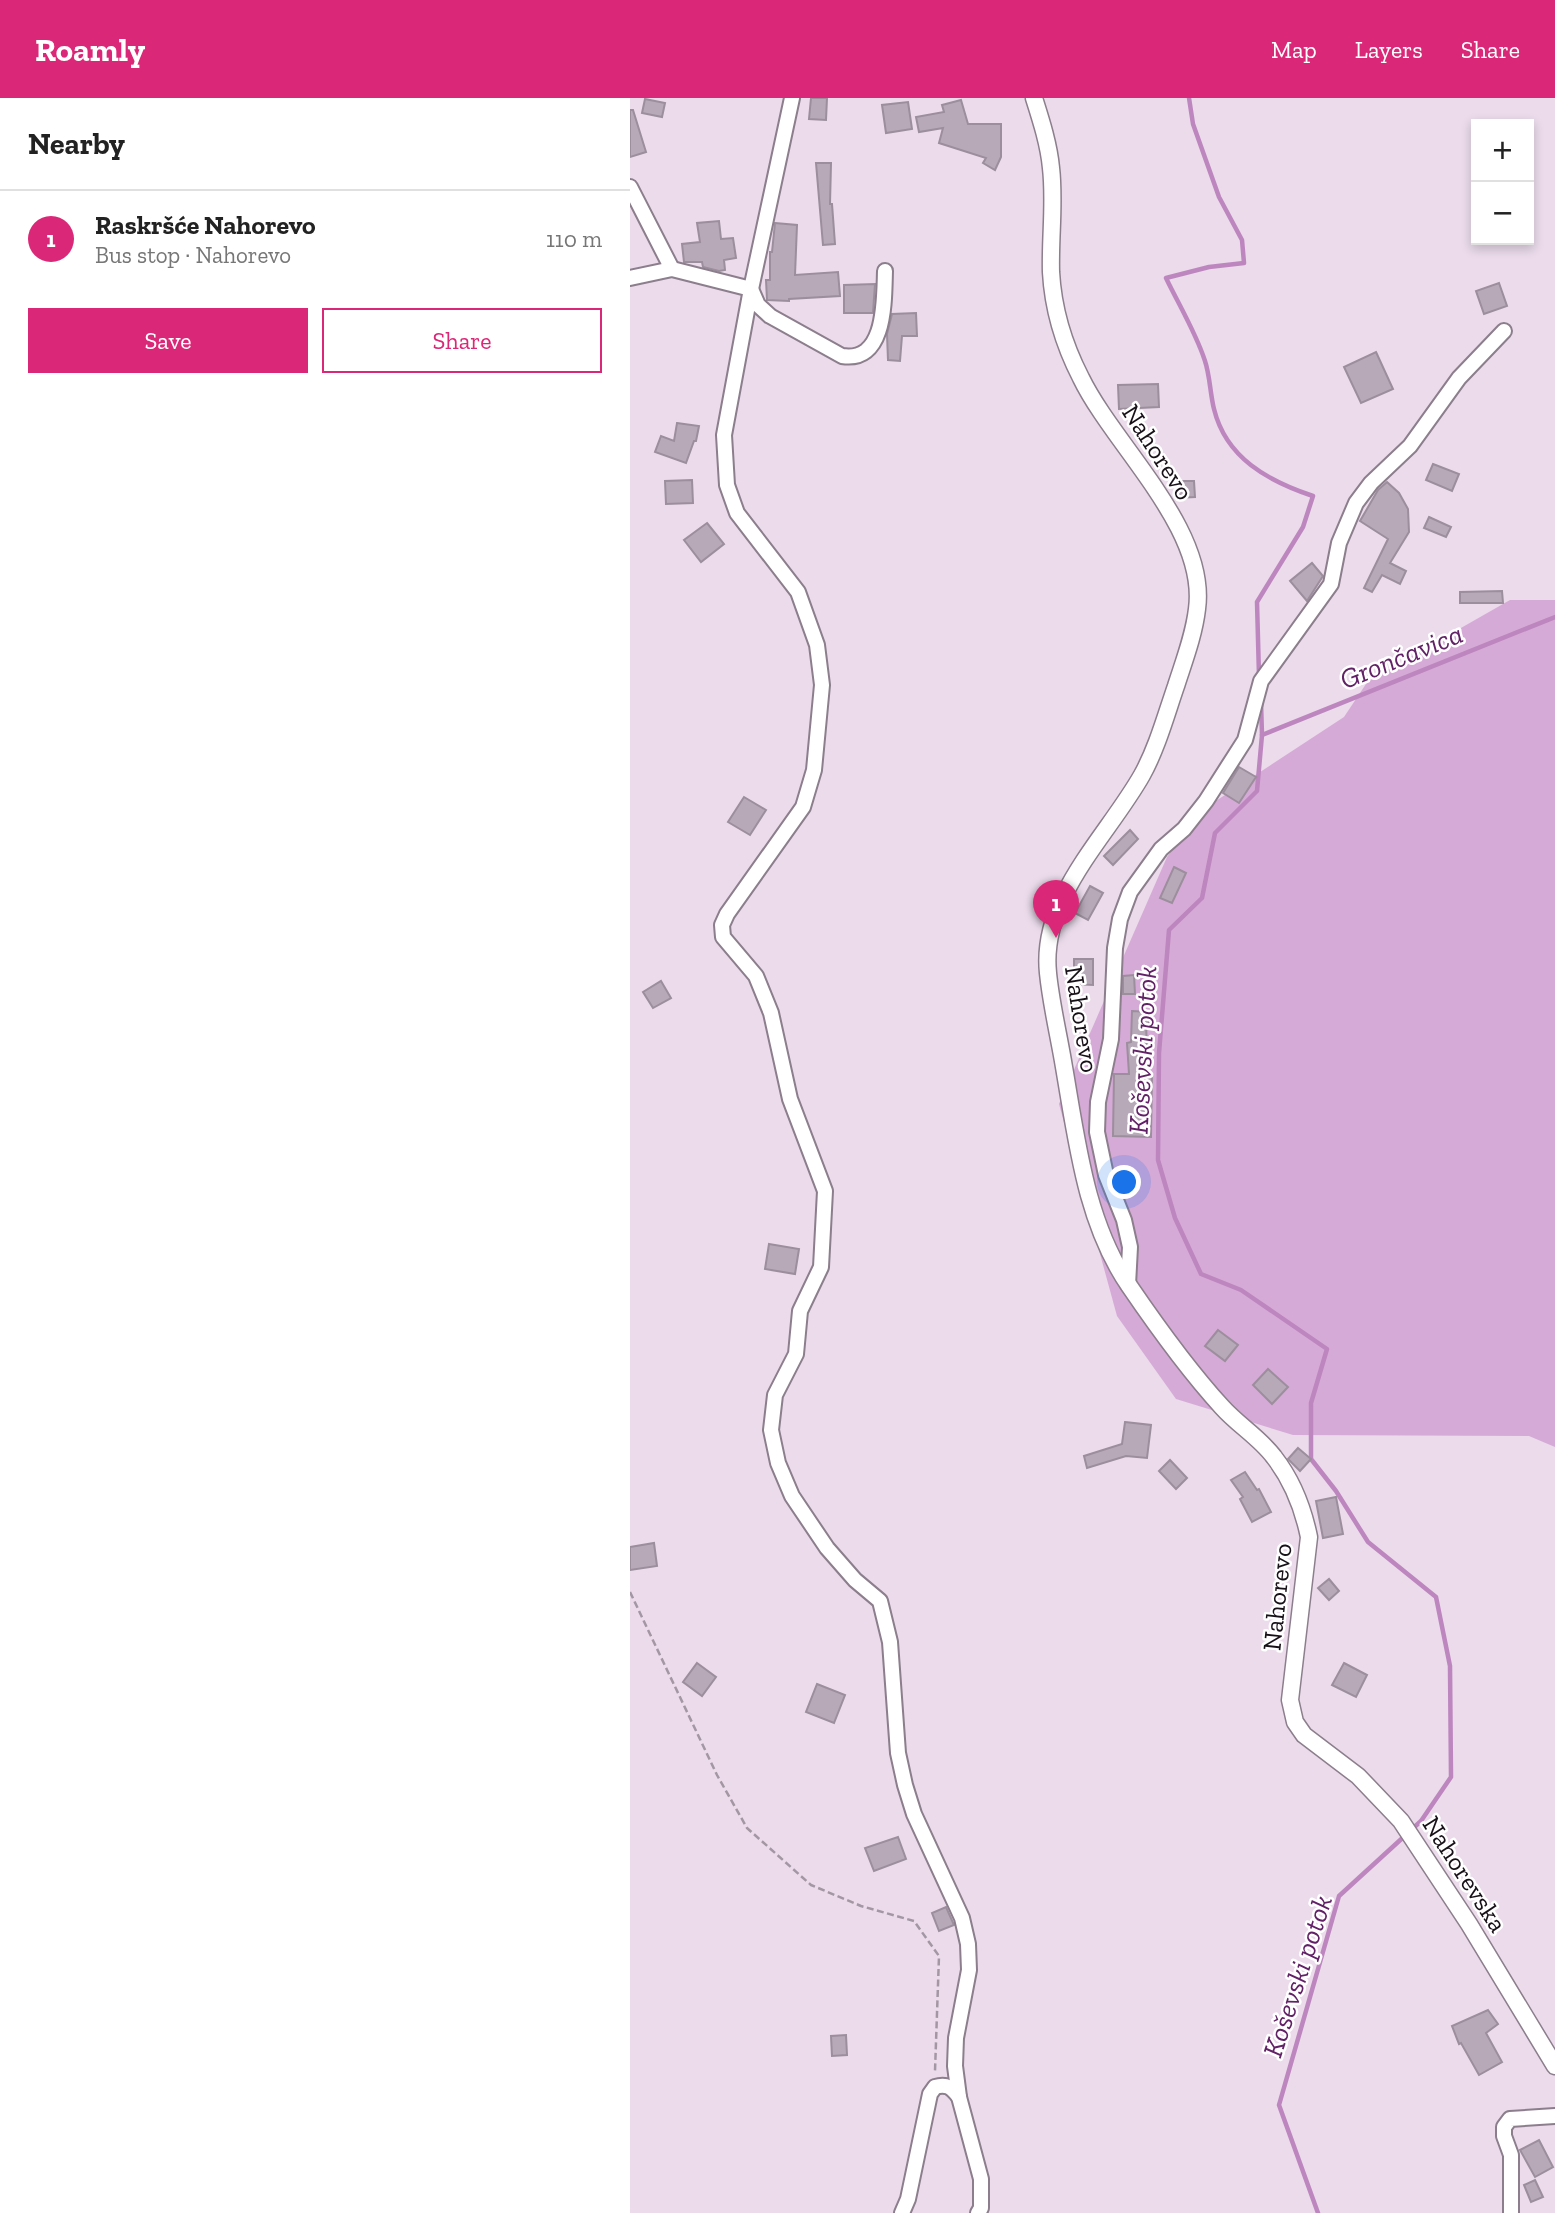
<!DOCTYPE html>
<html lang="en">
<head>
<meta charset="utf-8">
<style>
  body { margin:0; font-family:"Zilla Slab",serif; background:#f2f2f2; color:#222 }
  .controls { position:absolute; right:21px; top:21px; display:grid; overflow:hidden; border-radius:0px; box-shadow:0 4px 10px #0003 }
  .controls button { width:63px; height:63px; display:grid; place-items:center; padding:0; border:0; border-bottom:2px solid #e0e0e0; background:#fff; color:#222; font:35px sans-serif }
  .you { position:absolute; left:495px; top:1085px; width:24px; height:24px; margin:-18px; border:5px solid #fff; border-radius:50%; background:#1a73e8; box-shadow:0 0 0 10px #1a73e833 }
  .badge { display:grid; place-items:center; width:46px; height:46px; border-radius:50%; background:#db2777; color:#fff; font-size:23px; font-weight:700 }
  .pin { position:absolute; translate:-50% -58px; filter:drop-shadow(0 2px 4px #0008) }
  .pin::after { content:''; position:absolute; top:37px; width:24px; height:21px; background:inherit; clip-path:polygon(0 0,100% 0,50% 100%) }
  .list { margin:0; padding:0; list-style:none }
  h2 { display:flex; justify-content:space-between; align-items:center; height:91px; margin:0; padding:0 28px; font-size:30px }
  h2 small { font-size:23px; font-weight:400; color:#767676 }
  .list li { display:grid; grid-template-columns:46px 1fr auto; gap:21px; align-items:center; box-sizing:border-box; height:98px; padding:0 28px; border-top:2px solid #e0e0e0 }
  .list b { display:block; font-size:26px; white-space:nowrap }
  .list p { margin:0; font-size:23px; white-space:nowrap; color:#767676 }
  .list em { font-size:23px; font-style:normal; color:#767676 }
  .actions { display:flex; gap:14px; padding:21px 28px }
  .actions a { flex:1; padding:16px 0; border:2px solid #db2777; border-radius:0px; text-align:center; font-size:24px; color:#db2777 }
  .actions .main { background:#db2777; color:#fff }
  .map { position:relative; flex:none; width:925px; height:2115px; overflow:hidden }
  header { display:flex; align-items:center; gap:42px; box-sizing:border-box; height:98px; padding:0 35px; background:#db2777; color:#fff }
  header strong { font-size:33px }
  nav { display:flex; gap:38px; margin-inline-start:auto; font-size:24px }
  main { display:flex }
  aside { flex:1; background:#fff }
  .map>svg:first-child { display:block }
</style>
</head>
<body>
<header>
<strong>Roamly</strong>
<nav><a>Map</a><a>Layers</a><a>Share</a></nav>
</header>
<main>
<aside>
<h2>Nearby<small></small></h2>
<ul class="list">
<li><span class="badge">1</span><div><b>Raskršće Nahorevo</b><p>Bus stop · Nahorevo</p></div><em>110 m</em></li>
</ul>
<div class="actions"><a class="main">Save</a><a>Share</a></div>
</aside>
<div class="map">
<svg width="925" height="2115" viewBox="0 0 925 2115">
  <rect width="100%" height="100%" fill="#ebdbeb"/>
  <path fill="#d6aad7" d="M 880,502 L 925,502 L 925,1349 L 899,1338 L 663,1337 L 546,1301 L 487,1218 L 429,1006 L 537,759 L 572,712 L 714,619 L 738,583 Z"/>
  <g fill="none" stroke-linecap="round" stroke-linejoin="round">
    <g stroke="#bd86bf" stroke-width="4.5">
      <path d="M 559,0 L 563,26 L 589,99 L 612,142 L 614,165 L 579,169 L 536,180 C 549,207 566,235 575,263 C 580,278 580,295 584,311 C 596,360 638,383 683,398 L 673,429 L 627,504 L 629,578"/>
      <path d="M 631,604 L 632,637 L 627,693 L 585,735 L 572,800 L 539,832 L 529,955 L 528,1062 L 545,1120 L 571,1176 L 611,1192 L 697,1251 L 681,1305 L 681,1361 L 706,1393 L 738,1444 L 806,1499 L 820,1568 L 821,1679 L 791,1723 L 709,1798 L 649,2007 L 688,2115"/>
      <path d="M 632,637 L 925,519"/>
    </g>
  </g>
  <g fill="#b8a9b8" stroke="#9c8e9d" stroke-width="2">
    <path d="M 181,0 L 197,0 L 196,22 L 179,21 Z"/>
    <path d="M 15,1 L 35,5 L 32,19 L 12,15 Z"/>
    <path d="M 331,2 L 338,26 L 371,26 L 371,59 L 365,72 L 353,65 L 356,60 L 309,45 L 313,30 L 289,34 L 286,19 L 314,14 L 312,7 Z"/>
    <path d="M 278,4 L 282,31 L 256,35 L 252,7 Z"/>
    <path d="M 0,12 L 3,12 L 16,54 L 0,59 Z"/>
    <path d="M 186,65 L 201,65 L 200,106 L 202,106 L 205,146 L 193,147 Z"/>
    <path d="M 89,123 L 91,141 L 103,140 L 106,160 L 94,162 L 95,172 L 89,173 L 73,169 L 72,164 L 54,164 L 52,146 L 70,144 L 67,125 Z"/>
    <path d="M 145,125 L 167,127 L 165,177 L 208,174 L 210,198 L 159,201 L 159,203 L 137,202 L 136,182 L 140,182 L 140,154 L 142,154 Z"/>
    <path d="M 869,185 L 877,208 L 854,216 L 846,193 Z"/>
    <path d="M 245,186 L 243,215 L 214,215 L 214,187 Z"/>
    <path d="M 286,215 L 287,238 L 272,238 L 270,263 L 258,262 L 257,236 L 262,216 Z"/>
    <path d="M 746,254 L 763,291 L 731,305 L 714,269 Z"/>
    <path d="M 528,286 L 529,309 L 489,311 L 488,287 Z"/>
    <path d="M 47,325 L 69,328 L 66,343 L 64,343 L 56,365 L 25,354 L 31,338 L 44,343 Z"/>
    <path d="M 803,366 L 829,376 L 822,393 L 796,382 Z"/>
    <path d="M 62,382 L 63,405 L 36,406 L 35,383 Z"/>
    <path d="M 546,383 L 564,383 L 565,399 L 546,400 Z"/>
    <path d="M 757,384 L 769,395 L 778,411 L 779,434 L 760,465 L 776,473 L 770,486 L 752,477 L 742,494 L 734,490 L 758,441 L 730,423 L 748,392 Z"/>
    <path d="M 799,419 L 821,429 L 816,439 L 794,430 Z"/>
    <path d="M 77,425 L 94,446 L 71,464 L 54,442 Z"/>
    <path d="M 682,465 L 693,478 L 677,503 L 660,483 Z"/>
    <path d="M 872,493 L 873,505 L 830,505 L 830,494 Z"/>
    <path d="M 609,669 L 626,679 L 609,705 L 593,695 Z"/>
    <path d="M 114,699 L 136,712 L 120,737 L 98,724 Z"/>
    <path d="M 500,732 L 508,741 L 483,767 L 474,758 Z"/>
    <path d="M 544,769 L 556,775 L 542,805 L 530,800 Z"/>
    <path d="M 460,788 L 473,795 L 458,822 L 445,815 Z"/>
    <path d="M 444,861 L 463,861 L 463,887 L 444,886 Z"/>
    <path d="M 504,877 L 505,896 L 493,896 L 493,878 Z"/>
    <path d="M 31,883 L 41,900 L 23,910 L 13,894 Z"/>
    <path d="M 502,913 L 519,914 L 519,926 L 516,926 L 518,976 L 522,977 L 521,1039 L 483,1038 L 484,976 L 499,976 L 497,945 L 501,944 Z"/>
    <path d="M 139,1146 L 169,1151 L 165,1176 L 135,1171 Z"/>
    <path d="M 588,1232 L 608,1247 L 595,1263 L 575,1248 Z"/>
    <path d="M 638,1271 L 658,1289 L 642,1306 L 623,1287 Z"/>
    <path d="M 495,1324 L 521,1327 L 517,1360 L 496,1358 L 457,1370 L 454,1358 L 492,1346 Z"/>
    <path d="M 668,1350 L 681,1361 L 670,1373 L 658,1361 Z"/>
    <path d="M 540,1362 L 557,1380 L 546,1391 L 529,1373 Z"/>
    <path d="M 615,1374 L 627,1392 L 629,1391 L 641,1414 L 622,1424 L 610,1401 L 613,1399 L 601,1382 Z"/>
    <path d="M 706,1399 L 713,1436 L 693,1440 L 686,1403 Z"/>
    <path d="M 24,1445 L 27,1468 L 0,1472 L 0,1449 Z"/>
    <path d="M 699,1481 L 709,1493 L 699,1502 L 688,1490 Z"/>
    <path d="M 67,1565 L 86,1579 L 72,1598 L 53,1584 Z"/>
    <path d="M 714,1565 L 737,1577 L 726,1599 L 702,1587 Z"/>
    <path d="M 187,1586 L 215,1597 L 204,1625 L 176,1614 Z"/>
    <path d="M 268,1739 L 276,1761 L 244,1773 L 235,1750 Z"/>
    <path d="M 316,1809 L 324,1827 L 309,1833 L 302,1815 Z"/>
    <path d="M 858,1912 L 868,1926 L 856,1935 L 872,1964 L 849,1977 L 831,1945 L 829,1946 L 822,1928 Z"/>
    <path d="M 216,1937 L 217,1957 L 202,1958 L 201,1938 Z"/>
    <path d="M 909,2042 L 923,2069 L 905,2079 L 890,2052 Z"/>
    <path d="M 905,2082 L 913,2099 L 901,2104 L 894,2087 Z"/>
  </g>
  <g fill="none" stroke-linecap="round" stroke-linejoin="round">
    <g stroke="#8c7e8c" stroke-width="18">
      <g id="minor">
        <path d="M 162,0 L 121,191 L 94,337 L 97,387 L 107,415 L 168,494 L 187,547 L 192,587 L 184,672 L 173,709 L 97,816 L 92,827 L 93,839 L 126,878 L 141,915 L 160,1001 L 195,1093 L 191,1169 L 170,1213 L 166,1256 L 145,1297 L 141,1332 L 148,1365 L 162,1398 L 197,1450 L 225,1482 L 250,1503 L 260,1544 L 268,1655 L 275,1687 L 284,1716 L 332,1820 L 338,1846 L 339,1872 L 326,1940 L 325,1968 L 329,1999 L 351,2081 L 351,2110 L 348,2115"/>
        <path d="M 0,89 L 42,171"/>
        <path d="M 0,180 L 42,171 L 121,191 L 128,207 L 140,218 L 212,258 C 256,265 254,203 255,173"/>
        <path d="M 498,1187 L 500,1149 L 494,1122 L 476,1077 L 467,1034 L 468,1004 L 481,941 L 485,850 L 490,821 L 500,794 L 531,751 L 554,731 L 576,703 L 615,642 L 631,583 L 701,486 L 709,445 L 726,405 L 741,385 L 780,348 L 829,280 L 874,233"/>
        <path d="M 272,2115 L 278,2101 L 300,1996 L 305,1989 C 317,1985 322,1990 329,1999"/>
        <path d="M 881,2115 L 881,2057 L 874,2038 L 874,2029 L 880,2021 L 925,2018"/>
      </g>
    </g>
    <g stroke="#8c7e8c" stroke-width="19">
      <path id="tertiary" d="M 404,0 C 411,22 419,47 421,70 C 425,104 420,139 421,174 C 423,211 434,247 451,280 C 484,348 578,431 567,511 C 564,537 554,563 546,588 C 536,617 527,650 512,677 C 477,739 410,799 418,875 C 421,906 429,938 434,969 C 447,1044 456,1126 500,1189 C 528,1230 559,1273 592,1309 C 608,1327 630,1340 644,1359 C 662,1382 673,1410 679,1439 L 660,1602 L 665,1624 L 674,1637 L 728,1678 L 771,1723 L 839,1826 L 925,1968"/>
    </g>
    <path stroke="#a497a4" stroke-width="2.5" stroke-dasharray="7 3.5" stroke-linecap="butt" d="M 0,1494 L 87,1677 L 117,1730 L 181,1787 L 231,1808 L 284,1823 L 309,1858 L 305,1973"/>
    <use href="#minor" stroke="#fff" stroke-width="14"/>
    <use href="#tertiary" stroke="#fff" stroke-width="16"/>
  </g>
  <g text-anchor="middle" stroke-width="5" stroke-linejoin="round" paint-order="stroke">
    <g font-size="26" fill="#171117" stroke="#fff">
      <text transform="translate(528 354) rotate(57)" y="9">Nahorevo</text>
      <text transform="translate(452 921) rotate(81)" y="9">Nahorevo</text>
      <text transform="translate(647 1499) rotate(-84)" y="9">Nahorevo</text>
      <text transform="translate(835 1776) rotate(57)" y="9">Nahorevska</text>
    </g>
    <g font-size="28" font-style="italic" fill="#622066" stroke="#fff">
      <text transform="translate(771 558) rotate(-22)" y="10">Grončavica</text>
      <text transform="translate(512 952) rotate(-87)" y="10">Koševski potok</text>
      <text transform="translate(667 1878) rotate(-72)" y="10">Koševski potok</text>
    </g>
  </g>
</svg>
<div class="controls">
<button>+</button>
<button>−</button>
</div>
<div class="you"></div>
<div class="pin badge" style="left:426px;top:840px">1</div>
</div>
</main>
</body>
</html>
